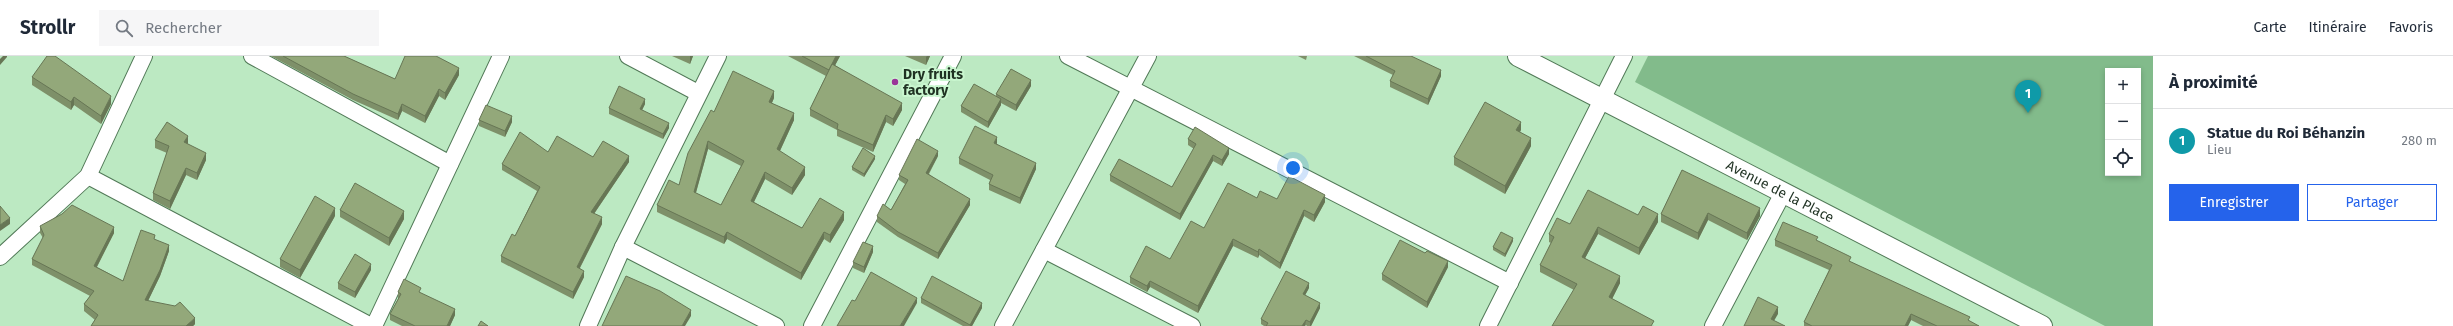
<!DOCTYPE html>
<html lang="fr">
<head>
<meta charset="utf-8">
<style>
  body { margin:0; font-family:"Fira Sans",sans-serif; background:#f6f6f7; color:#1f2937 }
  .controls { position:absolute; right:12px; top:12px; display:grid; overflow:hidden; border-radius:0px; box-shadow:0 2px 6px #0003 }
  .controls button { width:36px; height:36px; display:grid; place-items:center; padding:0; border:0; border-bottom:1px solid #e0e1e3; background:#fff; color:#1f2937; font:20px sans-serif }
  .you { position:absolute; left:1293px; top:112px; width:14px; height:14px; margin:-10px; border:3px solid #fff; border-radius:50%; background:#1a73e8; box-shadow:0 0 0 6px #1a73e833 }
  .badge { display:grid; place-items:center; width:26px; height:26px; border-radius:50%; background:#2563eb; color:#fff; font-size:13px; font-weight:700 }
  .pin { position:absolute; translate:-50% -33px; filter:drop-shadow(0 1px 2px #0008) }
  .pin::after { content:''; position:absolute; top:21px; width:14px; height:12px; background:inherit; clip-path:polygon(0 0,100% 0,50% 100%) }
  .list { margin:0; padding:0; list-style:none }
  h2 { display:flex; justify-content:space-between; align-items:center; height:52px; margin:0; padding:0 16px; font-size:17px }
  h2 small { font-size:13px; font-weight:400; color:#747a83 }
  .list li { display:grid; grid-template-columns:26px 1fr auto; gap:12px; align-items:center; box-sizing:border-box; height:64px; padding:0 16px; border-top:1px solid #e0e1e3 }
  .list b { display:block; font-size:15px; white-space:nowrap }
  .list p { margin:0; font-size:13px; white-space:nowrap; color:#747a83 }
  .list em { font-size:13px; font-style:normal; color:#747a83 }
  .actions { display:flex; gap:8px; padding:12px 16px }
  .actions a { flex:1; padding:9px 0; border:1px solid #2563eb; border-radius:0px; text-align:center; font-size:14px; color:#2563eb }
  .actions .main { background:#2563eb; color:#fff }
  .icon { flex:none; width:22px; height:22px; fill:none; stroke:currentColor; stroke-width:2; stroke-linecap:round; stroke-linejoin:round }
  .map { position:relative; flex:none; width:2153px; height:270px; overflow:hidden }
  header { display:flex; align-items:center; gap:24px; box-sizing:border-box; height:56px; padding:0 20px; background:#fff; border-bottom:1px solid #e0e1e3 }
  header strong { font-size:19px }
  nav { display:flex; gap:22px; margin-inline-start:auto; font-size:14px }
  .search { width:280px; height:36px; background:#f6f6f7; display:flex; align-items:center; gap:10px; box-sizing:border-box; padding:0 14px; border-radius:0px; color:#747a83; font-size:15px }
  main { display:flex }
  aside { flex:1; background:#fff }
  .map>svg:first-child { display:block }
</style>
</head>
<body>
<header>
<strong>Strollr</strong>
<div class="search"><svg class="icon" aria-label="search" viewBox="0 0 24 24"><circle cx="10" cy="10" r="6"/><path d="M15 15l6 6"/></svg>Rechercher</div>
<nav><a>Carte</a><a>Itinéraire</a><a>Favoris</a></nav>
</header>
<main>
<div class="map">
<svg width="2153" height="270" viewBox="0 0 2153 270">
  <rect width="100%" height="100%" fill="#bce9c2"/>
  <path fill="#82bb8b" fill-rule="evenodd" d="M 1648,0 L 2153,0 L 2153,270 L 2105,270 L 1635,26 ZM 2108,15 L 2138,15 L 2138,117 L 2108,117 Z"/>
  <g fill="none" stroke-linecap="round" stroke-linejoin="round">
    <g stroke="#517957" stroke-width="18">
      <g id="minor">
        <path d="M 252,0 L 450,108"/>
        <path d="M 628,0 L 698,37"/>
        <path d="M 1068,0 L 1510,227"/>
        <path d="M 88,120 L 371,270"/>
        <path d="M 623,191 L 776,270"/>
        <path d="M 1044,194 L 1192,270"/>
        <path d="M 0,201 L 88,120 L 144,0"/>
        <path d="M 374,270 L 501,0"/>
        <path d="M 588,270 L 623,191 L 718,0"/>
        <path d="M 812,270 L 953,0"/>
        <path d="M 1003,270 L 1148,0"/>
        <path d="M 1488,270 L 1624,0"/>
        <path d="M 1713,270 L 1783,137"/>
      </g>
    </g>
    <g stroke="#517957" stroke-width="22">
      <g id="tertiary">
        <path id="s1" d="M 1518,0 L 2042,270"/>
      </g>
    </g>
    <use href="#minor" stroke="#fff" stroke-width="16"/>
    <use href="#tertiary" stroke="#fff" stroke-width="20"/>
  </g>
  <g fill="#7e9069" fill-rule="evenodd">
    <path d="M 271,0 L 344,0 L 395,23 L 459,19 L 445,44 L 439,40 L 425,67 L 402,55 L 398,64 L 353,44 Z"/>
    <path d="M 672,0 L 693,0 L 690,8 Z"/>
    <path d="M 788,0 L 840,0 L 835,9 L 902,54 L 893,70 L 886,66 L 873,96 L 837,80 L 837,74 L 810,60 L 810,53 L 826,20 Z"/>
    <path d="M 905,0 L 930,0 L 926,9 Z"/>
    <path d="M 1298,0 L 1307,0 L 1306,4 Z"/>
    <path d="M 1354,0 L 1411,0 L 1441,20 L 1428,49 L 1390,31 L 1390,25 L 1393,19 Z"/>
    <path d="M 32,21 L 111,48 L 101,68 L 74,49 L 71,54 L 32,29 Z"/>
    <path d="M 1031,30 L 1016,55 L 1001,47 L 1001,49 L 988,72 L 961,56 L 961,50 L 996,40 L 996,38 Z"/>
    <path d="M 774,42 L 772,47 L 794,64 L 780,95 L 805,119 L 792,139 L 765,123 L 754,146 L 802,172 L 844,164 L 830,187 L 824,183 L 801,224 L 727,183 L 724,188 L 657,156 L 657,149 L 679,129 L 714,56 ZM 708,93 L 741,110 L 721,149 L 696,137 Z"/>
    <path d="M 645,48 L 642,54 L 669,72 L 663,83 L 609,58 L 609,52 Z"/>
    <path d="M 479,64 L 512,66 L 505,81 L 479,70 Z"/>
    <path d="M 1521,74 L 1520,76 L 1531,90 L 1505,138 L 1454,109 L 1454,101 Z"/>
    <path d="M 1188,83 L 1229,98 L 1222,110 L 1213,105 L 1180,164 L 1110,125 L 1110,119 L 1172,131 L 1194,93 L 1188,89 Z"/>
    <path d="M 155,84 L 188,87 L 188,88 L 206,104 L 197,124 L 186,119 L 170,153 L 153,144 L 153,137 L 167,97 L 155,92 Z"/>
    <path d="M 997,87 L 997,88 L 1036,113 L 1020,148 L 989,134 L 989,128 L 990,124 L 959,108 L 959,102 Z"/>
    <path d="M 548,96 L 593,101 L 629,106 L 594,158 L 602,168 L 580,212 L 584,221 L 573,243 L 501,206 L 501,200 L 515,180 L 537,135 L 502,114 L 502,108 Z"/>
    <path d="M 938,100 L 929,118 L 970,149 L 938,203 L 898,181 L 877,166 L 877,160 L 891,154 L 905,128 L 899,124 L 899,119 Z"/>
    <path d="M 875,103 L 864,121 L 852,114 L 852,111 Z"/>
    <path d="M 1682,114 L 1760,160 L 1747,184 L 1708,164 L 1698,184 L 1661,166 L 1661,158 Z"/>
    <path d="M 1257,142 L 1325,146 L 1314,166 L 1304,160 L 1280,213 L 1259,199 L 1258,202 L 1233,190 L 1198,257 L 1150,231 L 1147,236 L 1130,227 L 1130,221 L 1170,203 L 1204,172 Z"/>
    <path d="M 340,154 L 404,163 L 389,190 L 340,161 Z"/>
    <path d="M 1638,159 L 1658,166 L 1639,199 L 1598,178 L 1585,202 L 1620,227 L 1612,243 L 1654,270 L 1574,234 L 1540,216 L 1540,209 L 1551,187 L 1549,186 L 1549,178 L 1570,168 Z"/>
    <path d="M 335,160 L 300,222 L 280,211 L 280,203 Z"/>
    <path d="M 40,170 L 114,177 L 97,211 L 123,225 L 155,184 L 169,195 L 160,220 L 148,245 L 195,268 L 193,270 L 91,270 L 95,264 L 84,255 L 84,248 L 90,240 L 32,209 L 32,203 L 43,182 L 40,177 Z"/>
    <path d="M 1775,184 L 1818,185 L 1851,206 L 1979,270 L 1923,270 L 1911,264 L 1908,270 L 1804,270 L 1804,266 L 1829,214 L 1775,190 Z"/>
    <path d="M 1513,185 L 1505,201 L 1493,194 L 1493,191 Z"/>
    <path d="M 873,196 L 864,217 L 853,212 L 853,206 Z"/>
    <path d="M 1448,211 L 1427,252 L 1382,224 L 1382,218 Z"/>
    <path d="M 371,214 L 355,242 L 338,233 L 338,227 Z"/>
    <path d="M 1309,232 L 1305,239 L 1320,252 L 1311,270 L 1307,270 L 1306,269 L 1305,270 L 1264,270 L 1261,268 L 1261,263 Z"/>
    <path d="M 398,236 L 421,237 L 455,259 L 450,270 L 402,270 L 390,264 L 390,258 L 398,243 Z"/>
    <path d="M 921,242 L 982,252 L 972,270 L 963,270 L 921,247 Z"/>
  </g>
  <g fill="#677655">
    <path d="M 3,0 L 7,0 L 7,1 L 0,9 L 0,3 Z"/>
    <path d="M 690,0 L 693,0 L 690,8 Z"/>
    <path d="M 836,0 L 840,0 L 829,21 L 829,14 Z"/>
    <path d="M 927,0 L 930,0 L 926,9 L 926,1 Z"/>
    <path d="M 459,12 L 459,19 L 445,44 L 445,37 Z"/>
    <path d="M 1441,14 L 1441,20 L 1428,49 L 1428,43 Z"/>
    <path d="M 1031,24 L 1031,30 L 1016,55 L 1016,49 Z"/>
    <path d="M 439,33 L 439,40 L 425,67 L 425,60 Z"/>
    <path d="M 774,35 L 774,42 L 769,53 L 769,46 Z"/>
    <path d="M 111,40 L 111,48 L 101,68 L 101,60 Z"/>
    <path d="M 74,41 L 74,49 L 71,54 L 71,46 Z"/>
    <path d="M 645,43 L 645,48 L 640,58 L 640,53 Z"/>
    <path d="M 1001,43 L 1001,49 L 988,72 L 988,66 Z"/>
    <path d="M 902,47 L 902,54 L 893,70 L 893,63 Z"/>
    <path d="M 402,48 L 402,55 L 398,64 L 398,58 Z"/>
    <path d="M 794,57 L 794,64 L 777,101 L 777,93 Z"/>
    <path d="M 886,59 L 886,66 L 873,96 L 873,89 Z"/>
    <path d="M 512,60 L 512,66 L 505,81 L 505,75 Z"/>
    <path d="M 1521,66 L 1521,74 L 1516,82 L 1516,74 Z"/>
    <path d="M 669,67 L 669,72 L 663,83 L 663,78 Z"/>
    <path d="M 188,80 L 188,87 L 184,93 L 184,86 Z"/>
    <path d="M 997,81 L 997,87 L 994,93 L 994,87 Z"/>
    <path d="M 1531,82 L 1531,90 L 1505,138 L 1505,130 Z"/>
    <path d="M 708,85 L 708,93 L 694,143 L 694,136 Z"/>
    <path d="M 1229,92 L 1229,98 L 1222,110 L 1222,104 Z"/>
    <path d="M 938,95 L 938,100 L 926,122 L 926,117 Z"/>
    <path d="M 206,97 L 206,104 L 197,124 L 197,117 Z"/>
    <path d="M 1213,99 L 1213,105 L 1180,164 L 1180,158 Z"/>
    <path d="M 629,100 L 629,106 L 591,162 L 591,156 Z"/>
    <path d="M 875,100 L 875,103 L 864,121 L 864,118 Z"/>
    <path d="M 1036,107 L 1036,113 L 1020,148 L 1020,142 Z"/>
    <path d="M 805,111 L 805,119 L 792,139 L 792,132 Z"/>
    <path d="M 186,112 L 186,119 L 170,153 L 170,145 Z"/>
    <path d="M 765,116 L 765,123 L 751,152 L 751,145 Z"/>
    <path d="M 1325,139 L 1325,146 L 1314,166 L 1314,159 Z"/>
    <path d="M 970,143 L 970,149 L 938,203 L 938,197 Z"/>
    <path d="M 335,152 L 335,160 L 300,222 L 300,214 Z"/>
    <path d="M 1760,152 L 1760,160 L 1747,184 L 1747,177 Z"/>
    <path d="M 1304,154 L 1304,160 L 1280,213 L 1280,207 Z"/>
    <path d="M 404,155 L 404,163 L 389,190 L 389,182 Z"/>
    <path d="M 844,156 L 844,164 L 830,187 L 830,179 Z"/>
    <path d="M 1708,157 L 1708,164 L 1698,184 L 1698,177 Z"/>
    <path d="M 1658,158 L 1658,166 L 1639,199 L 1639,192 Z"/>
    <path d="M 602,161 L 602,168 L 577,217 L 577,211 Z"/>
    <path d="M 10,162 L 10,168 L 0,175 L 0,169 Z"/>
    <path d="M 114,171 L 114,177 L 94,216 L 94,210 Z"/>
    <path d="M 1598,171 L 1598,178 L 1582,208 L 1582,201 Z"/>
    <path d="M 727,176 L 727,183 L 724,188 L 724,181 Z"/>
    <path d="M 824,176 L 824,183 L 801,224 L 801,217 Z"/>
    <path d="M 1513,182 L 1513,185 L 1505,201 L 1505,198 Z"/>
    <path d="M 1233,183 L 1233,190 L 1198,257 L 1198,250 Z"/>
    <path d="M 169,189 L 169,195 L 160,220 L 145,251 L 145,244 Z"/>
    <path d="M 873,190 L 873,196 L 864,217 L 864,211 Z"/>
    <path d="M 1259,193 L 1259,199 L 1258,202 L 1258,196 Z"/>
    <path d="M 1448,205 L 1448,211 L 1427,252 L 1427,246 Z"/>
    <path d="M 371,208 L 371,214 L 355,242 L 355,236 Z"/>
    <path d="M 584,215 L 584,221 L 573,243 L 573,236 Z"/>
    <path d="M 1620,220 L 1620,227 L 1609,249 L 1609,241 Z"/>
    <path d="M 1150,225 L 1150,231 L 1147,236 L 1147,230 Z"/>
    <path d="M 1309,227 L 1309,232 L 1303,243 L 1303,238 Z"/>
    <path d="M 917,242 L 917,247 L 904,270 L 900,270 Z"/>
    <path d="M 982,247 L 982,252 L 972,270 L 970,270 L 970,269 Z"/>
    <path d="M 1320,247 L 1320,252 L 1311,270 L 1310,270 L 1310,266 Z"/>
    <path d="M 1778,251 L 1778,258 L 1771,270 L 1771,263 Z"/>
    <path d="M 455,253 L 455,259 L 450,270 L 447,270 Z"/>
    <path d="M 691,254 L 691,260 L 685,270 L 682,270 Z"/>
    <path d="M 1911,258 L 1911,264 L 1908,270 L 1905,270 Z"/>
    <path d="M 195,262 L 195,268 L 193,270 L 186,270 Z"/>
    <path d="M 1306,264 L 1305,270 L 1302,270 Z"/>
  </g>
  <g fill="#93a87a" stroke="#677655" fill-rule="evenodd">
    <path d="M 47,0 L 55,0 L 111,40 L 101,60 L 74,41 L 71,46 L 32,21 Z"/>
    <path d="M 283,0 L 344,0 L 395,23 L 405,0 L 436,0 L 459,12 L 445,37 L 439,33 L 425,60 L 402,48 L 398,58 L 353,38 Z"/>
    <path d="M 802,0 L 836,0 L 829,14 Z"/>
    <path d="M 1366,0 L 1411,0 L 1441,14 L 1428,43 L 1390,25 L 1395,15 Z"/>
    <path d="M 832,8 L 902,47 L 893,63 L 886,59 L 873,89 L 837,73 L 838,68 L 810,53 Z"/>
    <path d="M 1011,13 L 1031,24 L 1016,49 L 996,38 Z"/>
    <path d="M 733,15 L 774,35 L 769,46 L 794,57 L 777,93 L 805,111 L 792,132 L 765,116 L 751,145 L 802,172 L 820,142 L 844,156 L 830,179 L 824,176 L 801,217 L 727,176 L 724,181 L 657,149 L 669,124 L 679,129 L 688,97 L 711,54 L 714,56 ZM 708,85 L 744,105 L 721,149 L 694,136 Z"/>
    <path d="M 974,28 L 1001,43 L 988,66 L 961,50 Z"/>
    <path d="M 619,30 L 645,43 L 640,53 L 669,67 L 663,78 L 609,52 Z"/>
    <path d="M 1485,46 L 1521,66 L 1516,74 L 1531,82 L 1505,130 L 1454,101 Z"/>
    <path d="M 486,49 L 512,60 L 505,75 L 479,64 Z"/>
    <path d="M 167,66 L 188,80 L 184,86 L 206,97 L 197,117 L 186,112 L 170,145 L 153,137 L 169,90 L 155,84 Z"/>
    <path d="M 975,70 L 997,81 L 994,87 L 1036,107 L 1020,142 L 989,128 L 993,119 L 959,102 Z"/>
    <path d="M 1195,71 L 1229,92 L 1222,104 L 1213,99 L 1180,158 L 1110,119 L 1119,103 L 1172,131 L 1196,88 L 1188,83 Z"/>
    <path d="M 520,76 L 548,96 L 557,80 L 593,101 L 603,85 L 629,100 L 591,156 L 602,161 L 577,211 L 584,215 L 573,236 L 501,200 L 512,178 L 515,180 L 540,131 L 502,108 Z"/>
    <path d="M 917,83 L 938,95 L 926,117 L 970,143 L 938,197 L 898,176 L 877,160 L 883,148 L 891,154 L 908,124 L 899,119 Z"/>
    <path d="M 863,92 L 875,100 L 864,118 L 852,111 Z"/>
    <path d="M 1682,114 L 1760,152 L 1747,177 L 1708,157 L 1698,177 L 1661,158 Z"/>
    <path d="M 1289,120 L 1325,139 L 1314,159 L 1304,154 L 1280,207 L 1259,193 L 1258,196 L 1233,183 L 1198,250 L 1150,225 L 1147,230 L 1130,221 L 1146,190 L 1170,203 L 1191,165 L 1204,172 L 1228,127 L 1257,142 L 1260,135 L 1277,143 Z"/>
    <path d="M 355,127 L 404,155 L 389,182 L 340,154 Z"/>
    <path d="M 1588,134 L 1638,159 L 1643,150 L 1658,158 L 1639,192 L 1598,171 L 1582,201 L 1620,220 L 1609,241 L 1654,265 L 1651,270 L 1552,270 L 1577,228 L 1540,209 L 1554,181 L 1549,178 L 1557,162 L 1570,168 Z"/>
    <path d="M 315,140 L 335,152 L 300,214 L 280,203 Z"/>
    <path d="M 72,149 L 114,171 L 94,210 L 123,225 L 141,174 L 155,179 L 154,183 L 169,189 L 160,214 L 145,244 L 175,250 L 180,246 L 195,262 L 186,270 L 91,270 L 98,259 L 84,248 L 94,235 L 32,203 L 44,179 L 40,170 L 62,158 Z"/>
    <path d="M 0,150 L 10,162 L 0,169 Z"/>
    <path d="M 1783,166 L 1818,181 L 1816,184 L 1851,201 L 1849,205 L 1970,261 L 1968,264 L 1979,270 L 1937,270 L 1911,258 L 1905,270 L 1812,270 L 1804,266 L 1832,209 L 1775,184 Z"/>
    <path d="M 1501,176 L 1513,182 L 1505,198 L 1493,191 Z"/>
    <path d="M 1400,184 L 1425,197 L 1427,195 L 1448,205 L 1427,246 L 1382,218 Z"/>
    <path d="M 863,186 L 873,190 L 864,211 L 853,206 Z"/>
    <path d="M 355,198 L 371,208 L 355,236 L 338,227 Z"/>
    <path d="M 1286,215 L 1309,227 L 1303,238 L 1320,247 L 1310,266 L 1306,264 L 1302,270 L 1266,270 L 1268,267 L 1261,263 Z"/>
    <path d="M 871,216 L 917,242 L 900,270 L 837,270 L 852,244 L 855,245 Z"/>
    <path d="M 626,220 L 660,235 L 691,254 L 682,270 L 602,270 Z"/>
    <path d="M 932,220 L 982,247 L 970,269 L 921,242 Z"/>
    <path d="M 404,223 L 421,232 L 419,236 L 455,253 L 447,270 L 415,270 L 390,258 L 401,238 L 398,236 Z"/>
    <path d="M 1758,241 L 1778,251 L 1771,263 L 1785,270 L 1744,270 Z"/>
    <path d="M 481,265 L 488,270 L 478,270 Z"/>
  </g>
  <circle fill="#9a3499" stroke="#c9f6cf" stroke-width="1.5" cx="895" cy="26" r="4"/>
  <g text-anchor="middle" stroke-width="4" stroke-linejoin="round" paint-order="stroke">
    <g font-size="14" font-weight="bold" fill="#1f3122" stroke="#c9f6cf" text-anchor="start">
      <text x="903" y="23">Dry fruits<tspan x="903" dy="16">factory</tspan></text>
    </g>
    <g font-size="14" fill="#1f3122" stroke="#c9f6cf">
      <text dy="5" stroke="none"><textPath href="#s1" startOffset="295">Avenue de la Place</textPath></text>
    </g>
  </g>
</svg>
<div class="controls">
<button>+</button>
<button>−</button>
<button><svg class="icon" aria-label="locate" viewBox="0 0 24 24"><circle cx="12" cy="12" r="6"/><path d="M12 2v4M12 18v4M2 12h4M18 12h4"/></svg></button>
</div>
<div class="you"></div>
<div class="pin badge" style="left:2028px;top:57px;background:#0f9aa8">1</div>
</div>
<aside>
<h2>À proximité<small></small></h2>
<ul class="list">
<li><span class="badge" style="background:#0f9aa8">1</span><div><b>Statue du Roi Béhanzin</b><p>Lieu</p></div><em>280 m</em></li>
</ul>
<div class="actions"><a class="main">Enregistrer</a><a>Partager</a></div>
</aside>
</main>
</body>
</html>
